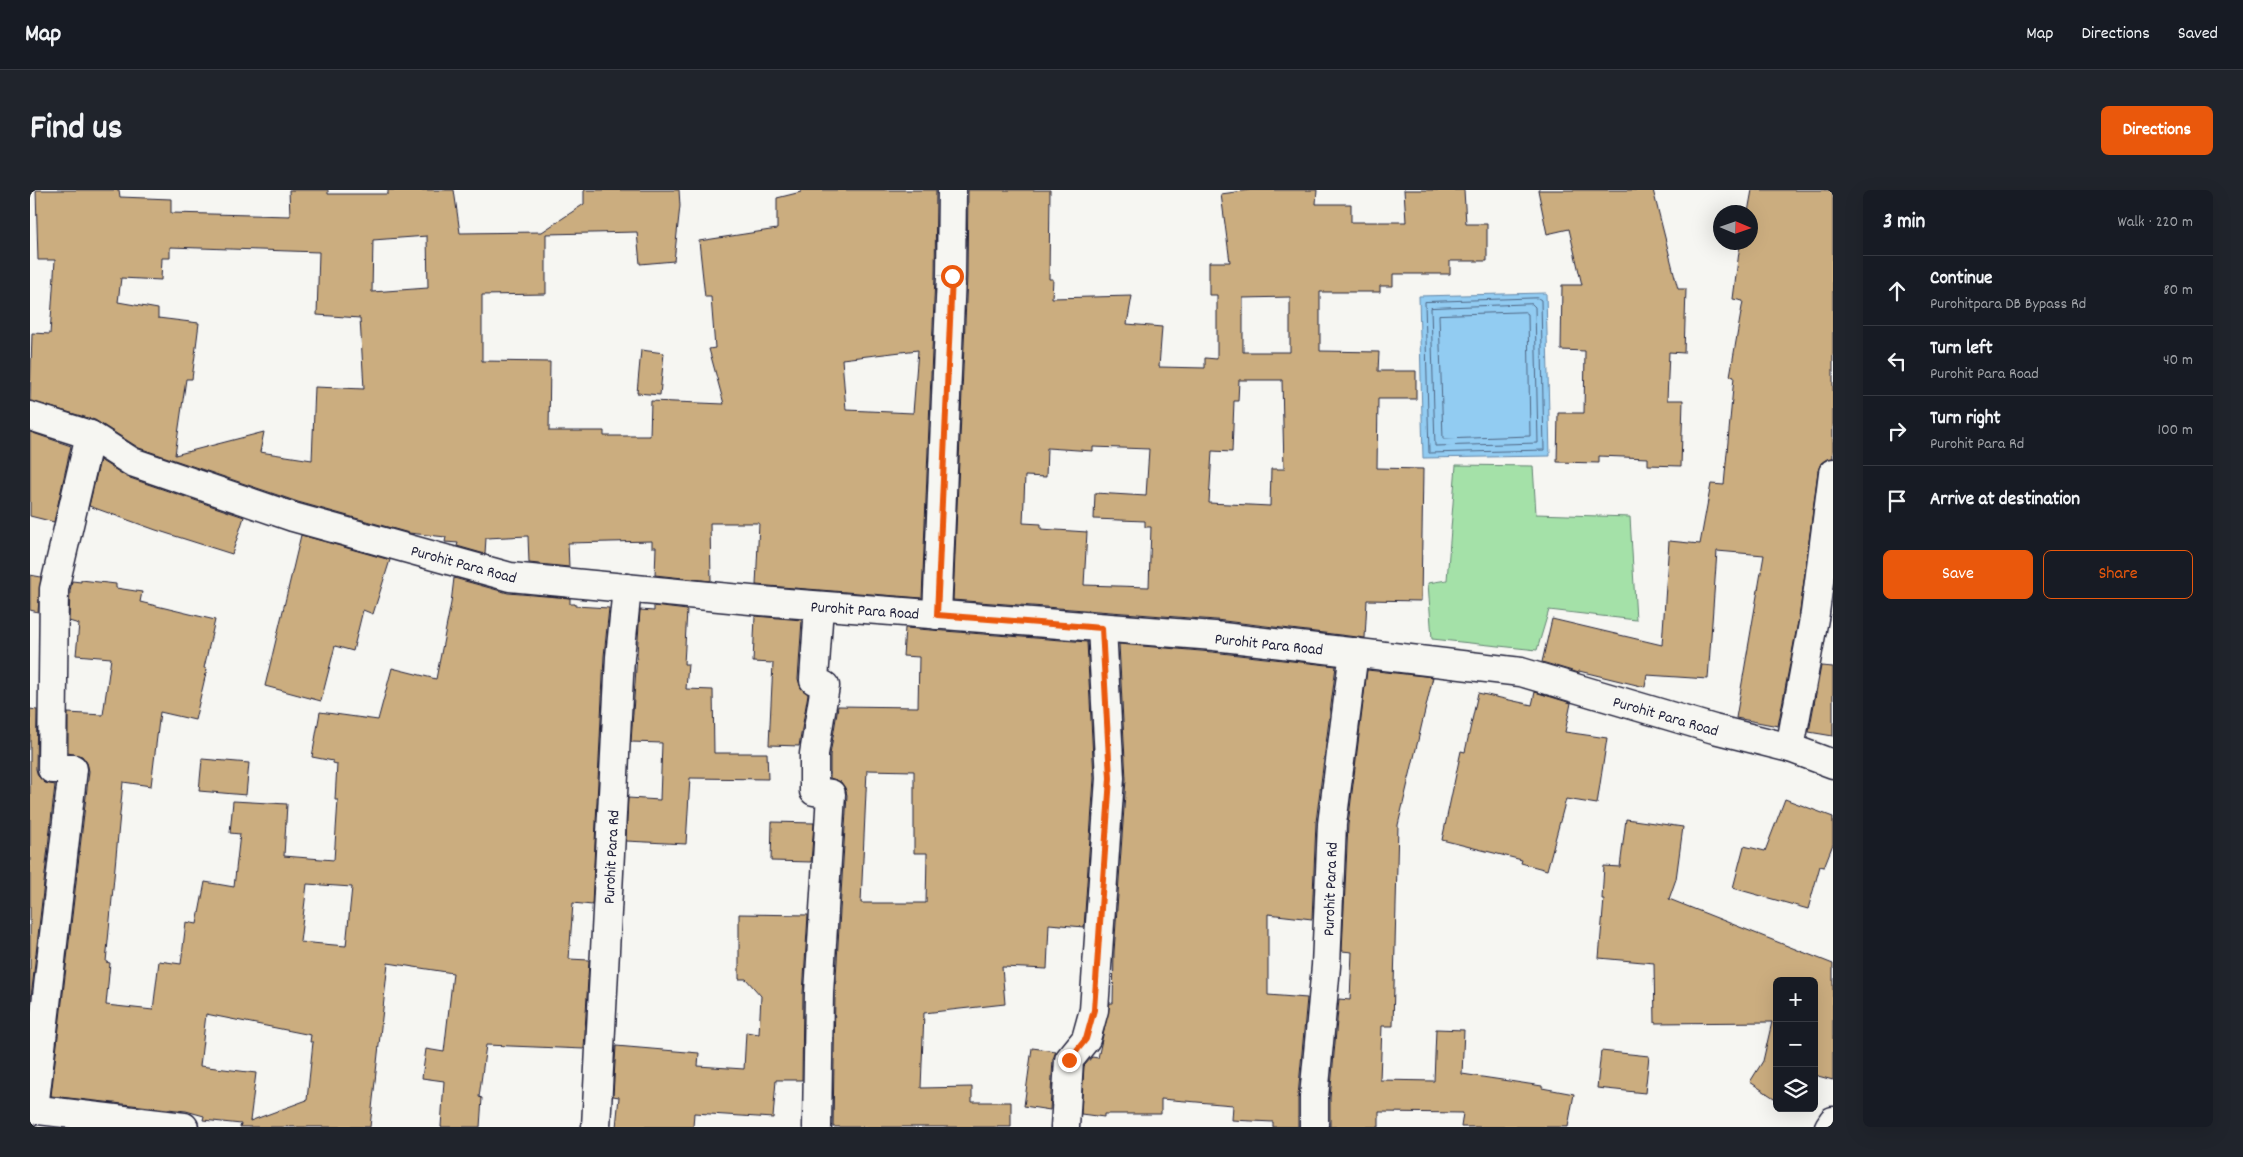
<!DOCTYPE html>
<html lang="en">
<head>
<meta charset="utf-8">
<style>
  body { margin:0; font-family:Dekko,sans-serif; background:#20242c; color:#f1f3f6 }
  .controls { position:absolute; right:15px; bottom:15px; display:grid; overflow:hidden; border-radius:8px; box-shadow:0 5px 20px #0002 }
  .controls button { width:45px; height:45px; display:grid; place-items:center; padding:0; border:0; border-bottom:1px solid #363941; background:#171b24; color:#f1f3f6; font:25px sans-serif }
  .compass { position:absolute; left:1683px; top:15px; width:45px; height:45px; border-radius:50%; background:#171b24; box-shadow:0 5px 20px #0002; rotate:92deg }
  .stop { position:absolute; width:15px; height:15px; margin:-11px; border:4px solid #ea580c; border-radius:50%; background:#fff }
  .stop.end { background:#ea580c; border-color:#fff; box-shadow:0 1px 5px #0008 }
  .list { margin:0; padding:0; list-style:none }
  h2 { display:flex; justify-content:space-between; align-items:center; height:65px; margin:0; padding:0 20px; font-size:21px }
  h2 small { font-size:16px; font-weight:400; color:#9ea1a6 }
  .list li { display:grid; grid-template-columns:32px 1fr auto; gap:15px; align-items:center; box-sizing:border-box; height:70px; padding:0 20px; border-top:1px solid #363941 }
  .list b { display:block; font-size:19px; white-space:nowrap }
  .list p { margin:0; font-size:16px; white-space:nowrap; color:#9ea1a6 }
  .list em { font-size:16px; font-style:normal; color:#9ea1a6 }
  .actions { display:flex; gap:10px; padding:15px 20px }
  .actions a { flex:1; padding:11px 0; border:1px solid #ea580c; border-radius:8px; text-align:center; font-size:18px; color:#ea580c }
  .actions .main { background:#ea580c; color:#fff }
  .icon { flex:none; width:28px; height:28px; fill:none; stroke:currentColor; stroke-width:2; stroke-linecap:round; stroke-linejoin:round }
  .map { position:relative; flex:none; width:1803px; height:937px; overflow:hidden; border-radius:8px }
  header { display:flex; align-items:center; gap:30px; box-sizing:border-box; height:70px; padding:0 25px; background:#171b24; border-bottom:1px solid #363941 }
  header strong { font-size:24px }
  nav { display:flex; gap:28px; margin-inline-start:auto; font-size:18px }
  .intro { display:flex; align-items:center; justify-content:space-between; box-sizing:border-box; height:120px; padding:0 30px }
  h1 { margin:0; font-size:35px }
  .button { padding:12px 22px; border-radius:8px; background:#ea580c; color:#fff; font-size:18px; font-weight:700 }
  main { display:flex; gap:30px; padding:0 30px }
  aside { flex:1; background:#171b24; border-radius:8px; box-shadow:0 5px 20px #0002 }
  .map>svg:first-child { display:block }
</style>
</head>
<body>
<header>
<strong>Map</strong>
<nav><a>Map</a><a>Directions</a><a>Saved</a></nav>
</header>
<div class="intro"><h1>Find us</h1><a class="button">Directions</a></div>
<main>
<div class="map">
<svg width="1803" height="937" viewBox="0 0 1803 937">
  <rect width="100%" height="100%" fill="#f6f6f2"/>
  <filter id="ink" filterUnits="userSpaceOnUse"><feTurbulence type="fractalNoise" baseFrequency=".02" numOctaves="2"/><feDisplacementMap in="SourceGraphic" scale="10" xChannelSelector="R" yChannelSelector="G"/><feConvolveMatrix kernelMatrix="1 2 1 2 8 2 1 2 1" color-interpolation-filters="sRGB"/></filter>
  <g filter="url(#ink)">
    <path fill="#a4e1a8" stroke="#638272" d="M 1426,275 L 1503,276 L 1506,324 L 1600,327 L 1606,430 L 1519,420 L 1507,460 L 1402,449 L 1398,393 L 1417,390 Z"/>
    <path fill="#92ccf2" stroke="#6588a9" d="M 1516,103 L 1520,266 L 1393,268 L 1389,106 Z"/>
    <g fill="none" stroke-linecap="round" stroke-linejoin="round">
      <g stroke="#4f6684" stroke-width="1">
        <path d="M 1508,108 L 1511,110 L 1514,260 L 1399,263 L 1395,112 Z"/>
        <path d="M 1502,114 L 1505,117 L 1508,253 L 1405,256 L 1401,118 Z"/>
        <path d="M 1495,122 L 1498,124 L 1500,246 L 1413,249 L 1409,125 Z"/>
      </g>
    </g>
    <g fill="#cbad7f" stroke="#22223b" fill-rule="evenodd">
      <path d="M 6,0 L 89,0 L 90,7 L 141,9 L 141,23 L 260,26 L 259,0 L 298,0 L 298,4 L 358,4 L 358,0 L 424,0 L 430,43 L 512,42 L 554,14 L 554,0 L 649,0 L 650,16 L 644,71 L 610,74 L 607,42 L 516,44 L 516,104 L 452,105 L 452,171 L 520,172 L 519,241 L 574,241 L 574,246 L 620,246 L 621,211 L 694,214 L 679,159 L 685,158 L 681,107 L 675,107 L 669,51 L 747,39 L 747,8 L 771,2 L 771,0 L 906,0 L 905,86 L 892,408 L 726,395 L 729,333 L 680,333 L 681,391 L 625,385 L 626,357 L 622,357 L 622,351 L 538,353 L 539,377 L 499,373 L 498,346 L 456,348 L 455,364 L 427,356 L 428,353 L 415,352 L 416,347 L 379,343 L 268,312 L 109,258 L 65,230 L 0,211 L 2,143 L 20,144 L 25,70 L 8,70 ZM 397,46 L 398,98 L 342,102 L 343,50 ZM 140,57 L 289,62 L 287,125 L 330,128 L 334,199 L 285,197 L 282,270 L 230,262 L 234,242 L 145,265 L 156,189 L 162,189 L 169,133 L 128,128 L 128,119 L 88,112 L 91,88 L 131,90 L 132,68 L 140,68 ZM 888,160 L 883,223 L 816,220 L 812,169 Z"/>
      <path d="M 938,0 L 1020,0 L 1019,89 L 1023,89 L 1022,108 L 1102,106 L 1097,134 L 1132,137 L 1129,177 L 1175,178 L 1175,168 L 1187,169 L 1187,105 L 1179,105 L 1179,72 L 1200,72 L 1191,4 L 1221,0 L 1287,0 L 1286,14 L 1321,14 L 1321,32 L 1376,32 L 1374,0 L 1434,0 L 1436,34 L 1457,34 L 1457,71 L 1420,71 L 1420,84 L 1363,84 L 1363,96 L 1350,96 L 1350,102 L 1290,102 L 1290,161 L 1349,162 L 1348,181 L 1386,181 L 1386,209 L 1348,209 L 1347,278 L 1393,279 L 1391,411 L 1337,410 L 1335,448 L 1186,430 L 923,410 L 937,87 ZM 1260,107 L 1260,162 L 1213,162 L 1213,108 ZM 1209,190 L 1252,190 L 1254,279 L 1241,279 L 1240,316 L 1179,313 L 1182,261 L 1202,262 L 1204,211 L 1208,211 ZM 1063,257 L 1119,259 L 1116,306 L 1065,303 L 1064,329 L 1115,331 L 1115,337 L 1121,337 L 1119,397 L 1054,395 L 1057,342 L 1011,339 L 1011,334 L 993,333 L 995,286 L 1016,287 L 1017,258 L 1063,261 Z"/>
      <path d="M 1508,0 L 1623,0 L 1648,99 L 1656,99 L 1654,163 L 1639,162 L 1637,210 L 1653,210 L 1651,276 L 1618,275 L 1618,268 L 1569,266 L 1569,273 L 1527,272 L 1528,223 L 1554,223 L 1555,161 L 1531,160 L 1532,95 L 1552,95 L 1539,39 L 1517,44 Z"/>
      <path d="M 1722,0 L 1803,0 L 1803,268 L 1797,269 L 1791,273 L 1788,281 L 1770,421 L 1748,536 L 1706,528 L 1734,365 L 1687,361 L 1678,489 L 1617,485 L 1615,497 L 1549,481 L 1549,483 L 1512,472 L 1522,429 L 1632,455 L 1639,351 L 1670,354 L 1681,294 L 1694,295 L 1704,187 L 1700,186 L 1713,111 L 1703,109 L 1710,54 L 1720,52 L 1720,22 L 1718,22 Z"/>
      <path d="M 611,160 L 634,163 L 630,205 L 607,203 Z"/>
      <path d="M 0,242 L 41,256 L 24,332 L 0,326 Z"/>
      <path d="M 70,270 L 97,287 L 214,327 L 202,364 L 126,340 L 59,316 Z"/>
      <path d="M 271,345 L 360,370 L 343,424 L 333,420 L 323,461 L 305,456 L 291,511 L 235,496 Z"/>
      <path d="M 0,385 L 11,387 L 8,422 L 0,420 Z"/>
      <path d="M 424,388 L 478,403 L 540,408 L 540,414 L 545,414 L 545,416 L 579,418 L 574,466 L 562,715 L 543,713 L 539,769 L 559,770 L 554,859 L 456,855 L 449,907 L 452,908 L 450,937 L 411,937 L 414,891 L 392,888 L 396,859 L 414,862 L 423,783 L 358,773 L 340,937 L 210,937 L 211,934 L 173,930 L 174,926 L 156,921 L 21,906 L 59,581 L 57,573 L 52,566 L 38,563 L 38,523 L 73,525 L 81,468 L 46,465 L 49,434 L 39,431 L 40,401 L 42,391 L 51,392 L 51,390 L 86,394 L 86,398 L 112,402 L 110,412 L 185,430 L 174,478 L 177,479 L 165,530 L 130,522 L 121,596 L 93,592 L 76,772 L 80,773 L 76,815 L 123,820 L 129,771 L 151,774 L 156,732 L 167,734 L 175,692 L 204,697 L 210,644 L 200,643 L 203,611 L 257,614 L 254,666 L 304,670 L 308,610 L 305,610 L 307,574 L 303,573 L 303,571 L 282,567 L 290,522 L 348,530 L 362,478 L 406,489 L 421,413 ZM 277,694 L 322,697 L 316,756 L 270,752 ZM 176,824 L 281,845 L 280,852 L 283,852 L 277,910 L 220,931 L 226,883 L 170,876 Z"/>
      <path d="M 624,416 L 657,420 L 654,474 L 658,474 L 656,499 L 683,500 L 684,563 L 737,563 L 738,589 L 660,588 L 656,654 L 596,651 L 598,608 L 630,610 L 632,553 L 601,552 L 610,420 L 624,421 Z"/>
      <path d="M 725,426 L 772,430 L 768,489 L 771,498 L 778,504 L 769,556 L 739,555 L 743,473 L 723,472 Z"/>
      <path d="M 875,438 L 1057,452 L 1064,588 L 1054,737 L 1019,734 L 1017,779 L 972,777 L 975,814 L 894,823 L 891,898 L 942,897 L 942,912 L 981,912 L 981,937 L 803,937 L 805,804 L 817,605 L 815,598 L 811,592 L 800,588 L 800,565 L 808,516 L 888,517 L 889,467 L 873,466 ZM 837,580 L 884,581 L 884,663 L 897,663 L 896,713 L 831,713 Z"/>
      <path d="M 1089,454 L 1182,462 L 1306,476 L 1286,632 L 1282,729 L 1238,724 L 1238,805 L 1277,808 L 1268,906 L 1268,937 L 1243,937 L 1243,932 L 1202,930 L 1203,915 L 1131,909 L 1131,924 L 1074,924 L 1074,927 L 1051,924 L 1054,876 L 1062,867 L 1068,868 L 1080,813 L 1083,813 L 1084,762 L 1096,589 Z"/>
      <path d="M 1791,476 L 1803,477 L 1803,546 L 1779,542 Z"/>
      <path d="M 1337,480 L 1403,487 L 1368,635 L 1363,836 L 1352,836 L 1350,890 L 1404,891 L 1406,839 L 1434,840 L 1432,884 L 1512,896 L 1512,898 L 1544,904 L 1538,937 L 1431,937 L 1433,923 L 1349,922 L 1349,937 L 1300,937 L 1300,908 L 1309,809 L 1320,810 L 1322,762 L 1312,761 L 1318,635 Z"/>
      <path d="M 1505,502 L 1541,513 L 1535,542 L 1577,548 L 1567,614 L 1536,609 L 1517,680 L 1491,673 L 1492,670 L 1412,650 L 1431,561 L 1435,562 L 1448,503 L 1502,515 Z"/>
      <path d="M 0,519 L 7,520 L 6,579 L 8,586 L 15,593 L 25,595 L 0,817 Z"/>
      <path d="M 172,569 L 219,573 L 216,605 L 169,601 Z"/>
      <path d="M 1755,609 L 1803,627 L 1803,654 L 1794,677 L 1790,676 L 1778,719 L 1703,698 L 1714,656 L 1735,661 Z"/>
      <path d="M 1596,629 L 1653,637 L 1646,689 L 1639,709 L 1803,774 L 1803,890 L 1784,885 L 1784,791 L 1747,791 L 1747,910 L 1720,892 L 1733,871 L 1742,832 L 1625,833 L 1624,773 L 1569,768 L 1574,709 L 1572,709 L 1574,676 L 1590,677 Z"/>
      <path d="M 742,632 L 784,633 L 781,672 L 741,671 Z"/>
      <path d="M 709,724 L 778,725 L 773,803 L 772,890 L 746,890 L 743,928 L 664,923 L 663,937 L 586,937 L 589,907 L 583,906 L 586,856 L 669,863 L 668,876 L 714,879 L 716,842 L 729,844 L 731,806 L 716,789 L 709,789 Z"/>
      <path d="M 1002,858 L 1026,861 L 1023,869 L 1020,920 L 994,916 Z"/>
      <path d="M 1571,861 L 1619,866 L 1615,903 L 1567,898 Z"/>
    </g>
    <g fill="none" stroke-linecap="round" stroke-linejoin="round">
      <g stroke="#22223b" stroke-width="31">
        <g id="street">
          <path d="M 0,226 L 60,245 L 102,272 L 263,327 L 480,387 L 731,411 L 1184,446 L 1491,482 L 1684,539 L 1760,558 L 1803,574"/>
          <path d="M 907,425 L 921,86 L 922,0"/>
          <path d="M 1760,558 L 1785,423 L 1803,283"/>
          <path d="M 0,919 L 154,937"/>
          <path d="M 4,919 L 43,579 L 22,579 L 24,399 L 60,245"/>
          <path d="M 566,937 L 590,467 L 597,398"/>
          <path d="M 787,937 L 789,803 L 801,604 L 784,601 L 784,564 L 795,496 L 784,490 L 789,416"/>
          <path d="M 1035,937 L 1039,870 L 1056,849 L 1064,820 L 1080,588 L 1072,438"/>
          <path d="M 1284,937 L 1284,907 L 1296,776 L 1302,634 L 1324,462"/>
          <path d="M 1799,937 L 1803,931"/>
        </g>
      </g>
      <use href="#street" stroke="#f6f6f2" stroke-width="28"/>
    </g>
  </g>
  <g fill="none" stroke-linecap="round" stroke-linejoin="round" filter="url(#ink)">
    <path stroke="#ea580c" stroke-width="6" d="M 922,86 L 907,425 L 1072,438 L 1080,588 L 1064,820 L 1056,849 L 1039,870"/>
  </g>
  <g text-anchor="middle" stroke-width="4" stroke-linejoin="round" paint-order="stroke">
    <g font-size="16" fill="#22223b" stroke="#f6f6f2">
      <text transform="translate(434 373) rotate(15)" y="6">Purohit Para Road</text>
      <text transform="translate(835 419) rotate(4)" y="6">Purohit Para Road</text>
      <text transform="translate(1239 453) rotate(6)" y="6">Purohit Para Road</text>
      <text transform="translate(1636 525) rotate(16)" y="6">Purohit Para Road</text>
      <text transform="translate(580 667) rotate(-87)" y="6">Purohit Para Rd</text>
      <text transform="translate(1299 699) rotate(-88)" y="6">Purohit Para Rd</text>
    </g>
  </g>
</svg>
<div class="controls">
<button>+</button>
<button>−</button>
<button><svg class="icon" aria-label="layers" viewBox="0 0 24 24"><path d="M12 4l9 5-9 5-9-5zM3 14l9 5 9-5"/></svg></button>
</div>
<svg class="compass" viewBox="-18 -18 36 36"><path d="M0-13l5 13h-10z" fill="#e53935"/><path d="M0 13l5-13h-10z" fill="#9ea1a6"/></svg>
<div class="stop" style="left:922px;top:86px"></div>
<div class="stop end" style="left:1039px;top:870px"></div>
</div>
<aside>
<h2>3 min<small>Walk · 220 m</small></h2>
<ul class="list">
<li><svg class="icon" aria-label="ahead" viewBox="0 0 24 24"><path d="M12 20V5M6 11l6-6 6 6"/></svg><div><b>Continue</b><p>Purohitpara DB Bypass Rd</p></div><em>80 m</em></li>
<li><svg class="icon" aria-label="left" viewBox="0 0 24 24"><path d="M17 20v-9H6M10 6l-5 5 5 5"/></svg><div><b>Turn left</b><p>Purohit Para Road</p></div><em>40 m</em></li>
<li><svg class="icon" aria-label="right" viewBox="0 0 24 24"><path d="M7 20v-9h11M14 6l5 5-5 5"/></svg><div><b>Turn right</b><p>Purohit Para Rd</p></div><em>100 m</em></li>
<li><svg class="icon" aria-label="arrive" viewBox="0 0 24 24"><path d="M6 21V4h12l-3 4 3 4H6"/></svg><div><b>Arrive at destination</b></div></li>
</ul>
<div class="actions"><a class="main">Save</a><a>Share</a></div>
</aside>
</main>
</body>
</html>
